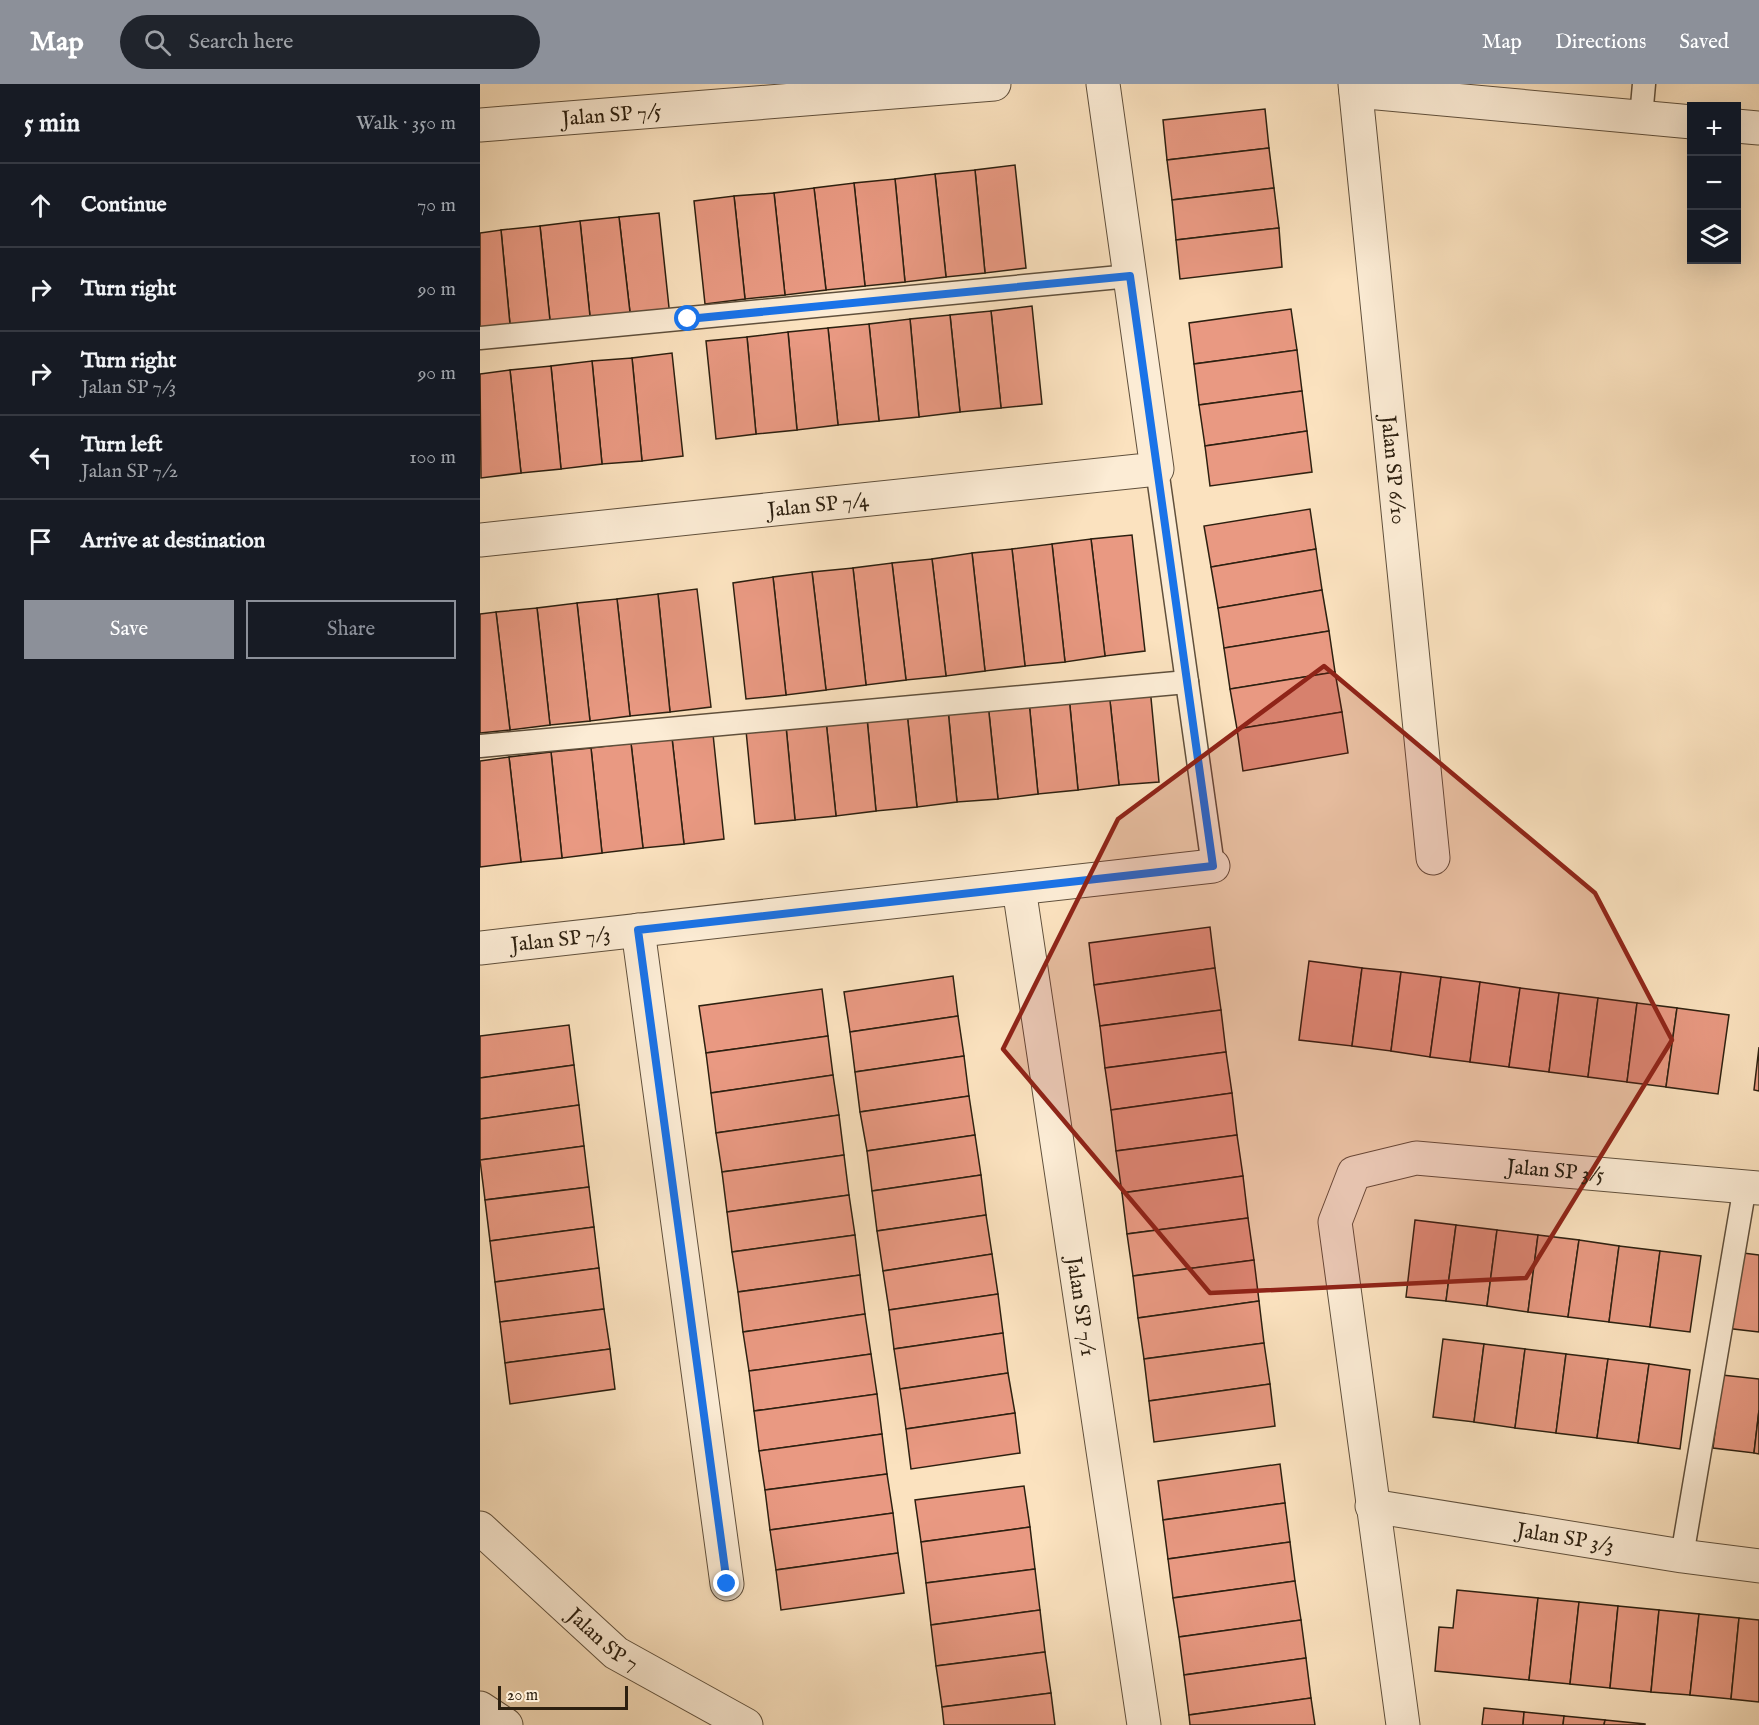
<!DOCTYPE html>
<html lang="en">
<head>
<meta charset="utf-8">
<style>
  body { margin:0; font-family:"IM FELL English",serif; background:#20242c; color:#f1f3f6 }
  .controls { position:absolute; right:18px; top:18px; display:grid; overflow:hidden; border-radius:0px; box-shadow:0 6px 24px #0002 }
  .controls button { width:54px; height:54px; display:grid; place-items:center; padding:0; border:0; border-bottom:2px solid #363941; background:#171b24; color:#f1f3f6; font:30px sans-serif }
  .scale { position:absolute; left:18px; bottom:15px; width:130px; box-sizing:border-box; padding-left:6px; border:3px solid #2d2010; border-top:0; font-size:16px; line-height:21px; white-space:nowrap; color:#2d2010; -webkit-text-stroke:4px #fcecd5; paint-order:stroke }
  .stop { position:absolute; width:18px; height:18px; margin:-14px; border:4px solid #1a73e8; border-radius:50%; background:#fff }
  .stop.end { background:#1a73e8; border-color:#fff; box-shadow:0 2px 6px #0008 }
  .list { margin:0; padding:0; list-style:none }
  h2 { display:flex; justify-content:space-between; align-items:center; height:78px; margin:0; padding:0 24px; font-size:26px }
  h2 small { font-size:20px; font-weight:400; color:#9ea1a6 }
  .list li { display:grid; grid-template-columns:39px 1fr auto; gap:18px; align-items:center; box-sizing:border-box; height:84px; padding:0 24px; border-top:2px solid #363941 }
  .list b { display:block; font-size:22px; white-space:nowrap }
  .list p { margin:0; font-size:20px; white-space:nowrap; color:#9ea1a6 }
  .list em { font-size:20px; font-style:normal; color:#9ea1a6 }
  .actions { display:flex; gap:12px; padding:18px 24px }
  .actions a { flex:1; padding:14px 0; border:2px solid #8c9099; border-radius:0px; text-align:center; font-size:21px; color:#8c9099 }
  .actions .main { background:#8c9099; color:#fff }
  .icon { flex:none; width:33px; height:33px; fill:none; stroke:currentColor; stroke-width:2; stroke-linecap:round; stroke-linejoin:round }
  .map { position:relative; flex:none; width:1279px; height:1641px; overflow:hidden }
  header { display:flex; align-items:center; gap:36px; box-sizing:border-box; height:84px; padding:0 30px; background:#8c9099; color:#fff }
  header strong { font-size:28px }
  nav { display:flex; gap:33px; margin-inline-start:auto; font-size:21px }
  .search { width:420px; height:54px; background:#20242c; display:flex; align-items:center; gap:15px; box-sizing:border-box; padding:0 21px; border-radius:33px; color:#9ea1a6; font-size:22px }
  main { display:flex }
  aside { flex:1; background:#171b24 }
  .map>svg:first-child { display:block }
</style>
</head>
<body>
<header>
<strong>Map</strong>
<div class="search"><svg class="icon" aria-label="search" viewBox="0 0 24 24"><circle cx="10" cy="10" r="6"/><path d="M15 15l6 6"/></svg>Search here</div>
<nav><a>Map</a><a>Directions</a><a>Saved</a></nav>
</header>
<main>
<aside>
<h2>5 min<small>Walk · 350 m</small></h2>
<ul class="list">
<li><svg class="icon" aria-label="ahead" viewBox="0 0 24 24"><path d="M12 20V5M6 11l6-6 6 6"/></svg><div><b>Continue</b></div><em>70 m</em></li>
<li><svg class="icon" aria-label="right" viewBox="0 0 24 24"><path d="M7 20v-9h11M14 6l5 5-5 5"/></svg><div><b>Turn right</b></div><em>90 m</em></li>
<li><svg class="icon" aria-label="right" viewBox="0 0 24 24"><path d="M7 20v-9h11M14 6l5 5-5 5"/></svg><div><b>Turn right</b><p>Jalan SP 7/3</p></div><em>90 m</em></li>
<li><svg class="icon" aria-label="left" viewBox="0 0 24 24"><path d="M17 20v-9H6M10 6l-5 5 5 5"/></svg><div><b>Turn left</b><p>Jalan SP 7/2</p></div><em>100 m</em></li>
<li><svg class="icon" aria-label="arrive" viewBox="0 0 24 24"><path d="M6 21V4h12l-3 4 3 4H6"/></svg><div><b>Arrive at destination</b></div></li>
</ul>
<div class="actions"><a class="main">Save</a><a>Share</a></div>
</aside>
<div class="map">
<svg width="1279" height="1641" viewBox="0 0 1279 1641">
  <rect width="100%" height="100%" fill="#fbe2bf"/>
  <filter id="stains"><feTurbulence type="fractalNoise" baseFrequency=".00333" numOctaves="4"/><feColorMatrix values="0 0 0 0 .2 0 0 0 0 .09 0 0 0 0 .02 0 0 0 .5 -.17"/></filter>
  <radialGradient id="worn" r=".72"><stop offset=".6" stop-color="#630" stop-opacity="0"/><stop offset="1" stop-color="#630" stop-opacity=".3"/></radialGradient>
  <g fill="#e99982" stroke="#2d2010" stroke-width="1.5">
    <path d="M 785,25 L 789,64 L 687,76 L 683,36 Z"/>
    <path d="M 789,64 L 794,104 L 692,116 L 687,76 Z"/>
    <path d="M 535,81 L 546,184 L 505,189 L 495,86 Z"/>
    <path d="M 495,86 L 505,189 L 466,193 L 455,90 Z"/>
    <path d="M 455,90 L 466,193 L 425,198 L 415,95 Z"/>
    <path d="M 415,95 L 425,198 L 385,202 L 374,99 Z"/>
    <path d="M 374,99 L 385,202 L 346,206 L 334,104 Z"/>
    <path d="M 334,104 L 346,206 L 305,211 L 294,109 Z"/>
    <path d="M 794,104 L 799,144 L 696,156 L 692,116 Z"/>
    <path d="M 294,109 L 305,211 L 265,215 L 254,112 Z"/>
    <path d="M 254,112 L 265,215 L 225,220 L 214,117 Z"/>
    <path d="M 179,129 L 190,233 L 151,237 L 139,133 Z"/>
    <path d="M 139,133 L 151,237 L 111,242 L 100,137 Z"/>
    <path d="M 100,137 L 111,242 L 71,246 L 60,142 Z"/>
    <path d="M 60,142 L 71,246 L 31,251 L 21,146 Z"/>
    <path d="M 799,144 L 802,183 L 700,195 L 696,156 Z"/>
    <path d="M 21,146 L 31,251 L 0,254 L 0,149 Z"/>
    <path d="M 552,222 L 562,320 L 521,324 L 511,227 Z"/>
    <path d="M 811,225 L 817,266 L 714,280 L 709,239 Z"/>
    <path d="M 511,227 L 521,324 L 480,328 L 470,231 Z"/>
    <path d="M 470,231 L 480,328 L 439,333 L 430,235 Z"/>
    <path d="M 430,235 L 439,333 L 399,337 L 389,240 Z"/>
    <path d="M 389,240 L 399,337 L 358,341 L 348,244 Z"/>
    <path d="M 348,244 L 358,341 L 317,346 L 308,248 Z"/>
    <path d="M 308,248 L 317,346 L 276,350 L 267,253 Z"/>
    <path d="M 267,253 L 276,350 L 236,355 L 226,257 Z"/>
    <path d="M 817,266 L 822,307 L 719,321 L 714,280 Z"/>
    <path d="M 192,269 L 203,372 L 162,377 L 152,274 Z"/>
    <path d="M 152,274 L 162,377 L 122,380 L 112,277 Z"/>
    <path d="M 112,277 L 122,380 L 81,385 L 71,282 Z"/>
    <path d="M 71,282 L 81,385 L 41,389 L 30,286 Z"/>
    <path d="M 30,286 L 41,389 L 1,394 L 0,290 Z"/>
    <path d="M 822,307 L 827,347 L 725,362 L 719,321 Z"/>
    <path d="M 827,347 L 832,388 L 730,402 L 725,362 Z"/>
    <path d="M 830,425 L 836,465 L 731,483 L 724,442 Z"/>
    <path d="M 652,451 L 665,567 L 625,572 L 611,455 Z"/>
    <path d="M 611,455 L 625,572 L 585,578 L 572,460 Z"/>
    <path d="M 572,460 L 585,578 L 545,582 L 532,465 Z"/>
    <path d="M 532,465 L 545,582 L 505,587 L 492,469 Z"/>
    <path d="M 836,465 L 842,506 L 738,524 L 731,483 Z"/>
    <path d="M 492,469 L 505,587 L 466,592 L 452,475 Z"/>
    <path d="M 452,475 L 466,592 L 426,596 L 412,479 Z"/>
    <path d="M 412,479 L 426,596 L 386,601 L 373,484 Z"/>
    <path d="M 373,484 L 386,601 L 346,606 L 332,488 Z"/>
    <path d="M 332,488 L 346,606 L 306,611 L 293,493 Z"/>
    <path d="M 293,493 L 306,611 L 266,615 L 253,499 Z"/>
    <path d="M 217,505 L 231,623 L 190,628 L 178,510 Z"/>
    <path d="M 842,506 L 849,547 L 744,564 L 738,524 Z"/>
    <path d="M 178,510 L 190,628 L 150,632 L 137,515 Z"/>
    <path d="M 137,515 L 150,632 L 110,637 L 97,519 Z"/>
    <path d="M 97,519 L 110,637 L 70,641 L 57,524 Z"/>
    <path d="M 57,524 L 70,641 L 30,646 L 16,528 Z"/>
    <path d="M 16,528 L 30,646 L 0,649 L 0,530 Z"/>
    <path d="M 849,547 L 855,588 L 750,605 L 744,564 Z"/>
    <path d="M 855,588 L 862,628 L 757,645 L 750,605 Z"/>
    <path d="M 669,593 L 679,698 L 639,701 L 628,598 Z"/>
    <path d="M 628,598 L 639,701 L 598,706 L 588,602 Z"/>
    <path d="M 588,602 L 598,706 L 558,710 L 548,607 Z"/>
    <path d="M 548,607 L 558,710 L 518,715 L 507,610 Z"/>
    <path d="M 507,610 L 518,715 L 477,718 L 467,615 Z"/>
    <path d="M 467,615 L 477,718 L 437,723 L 426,619 Z"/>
    <path d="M 426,619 L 437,723 L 396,727 L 386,624 Z"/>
    <path d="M 386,624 L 396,727 L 356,732 L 345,627 Z"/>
    <path d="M 345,627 L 356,732 L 315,736 L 305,632 Z"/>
    <path d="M 862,628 L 868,669 L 763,687 L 757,645 Z"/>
    <path d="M 305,632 L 315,736 L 275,740 L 265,636 Z"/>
    <path d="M 233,650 L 244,755 L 204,760 L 192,654 Z"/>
    <path d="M 192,654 L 204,760 L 163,764 L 151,659 Z"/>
    <path d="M 151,659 L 163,764 L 122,769 L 111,664 Z"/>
    <path d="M 111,664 L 122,769 L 82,774 L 71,668 Z"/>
    <path d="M 71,668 L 82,774 L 41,778 L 29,673 Z"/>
    <path d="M 29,673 L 41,778 L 0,783 L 0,677 Z"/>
    <path d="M 730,843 L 735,884 L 614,901 L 609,859 Z"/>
    <path d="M 829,877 L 882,884 L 872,962 L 819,956 Z"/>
    <path d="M 735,884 L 741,926 L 620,942 L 614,901 Z"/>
    <path d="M 882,884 L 921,888 L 911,967 L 872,962 Z"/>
    <path d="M 921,888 L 961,893 L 950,973 L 911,967 Z"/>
    <path d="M 473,892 L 478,932 L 370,948 L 364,908 Z"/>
    <path d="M 961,893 L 1000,898 L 990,978 L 950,973 Z"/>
    <path d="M 1000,898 L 1040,904 L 1029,983 L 990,978 Z"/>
    <path d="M 1040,904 L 1079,909 L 1069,988 L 1029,983 Z"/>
    <path d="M 342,905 L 348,952 L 226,969 L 219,922 Z"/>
    <path d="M 1079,909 L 1118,914 L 1108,993 L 1069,988 Z"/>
    <path d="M 1118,914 L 1157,919 L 1147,998 L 1108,993 Z"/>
    <path d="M 1157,919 L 1197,924 L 1186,1003 L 1147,998 Z"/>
    <path d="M 1197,924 L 1249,931 L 1238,1010 L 1186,1003 Z"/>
    <path d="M 741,926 L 746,968 L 625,984 L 620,942 Z"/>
    <path d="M 478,932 L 484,972 L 375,988 L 370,948 Z"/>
    <path d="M 89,941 L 94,981 L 0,994 L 0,952 Z"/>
    <path d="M 348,952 L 353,991 L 231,1009 L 226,969 Z"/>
    <path d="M 1279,963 L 1279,1007 L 1274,1006 Z"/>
    <path d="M 746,968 L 752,1009 L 631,1026 L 625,984 Z"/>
    <path d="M 484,972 L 489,1012 L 380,1028 L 375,988 Z"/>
    <path d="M 94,981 L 99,1021 L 0,1035 L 0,994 Z"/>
    <path d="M 353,991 L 359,1031 L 236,1049 L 231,1009 Z"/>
    <path d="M 752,1009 L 757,1051 L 636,1067 L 631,1026 Z"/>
    <path d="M 489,1012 L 495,1051 L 387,1067 L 380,1028 Z"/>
    <path d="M 99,1021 L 104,1062 L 0,1076 L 0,1035 Z"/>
    <path d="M 359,1031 L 364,1071 L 242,1088 L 236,1049 Z"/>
    <path d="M 495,1051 L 501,1091 L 392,1107 L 387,1067 Z"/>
    <path d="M 757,1051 L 763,1092 L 642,1109 L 636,1067 Z"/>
    <path d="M 104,1062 L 109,1103 L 5,1116 L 0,1076 Z"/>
    <path d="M 364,1071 L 369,1111 L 247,1128 L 242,1088 Z"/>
    <path d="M 501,1091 L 506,1131 L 397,1147 L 392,1107 Z"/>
    <path d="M 763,1092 L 768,1134 L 647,1150 L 642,1109 Z"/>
    <path d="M 109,1103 L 114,1143 L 10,1157 L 5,1116 Z"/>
    <path d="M 369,1111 L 375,1151 L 252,1168 L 247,1128 Z"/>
    <path d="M 506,1131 L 512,1170 L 403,1187 L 397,1147 Z"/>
    <path d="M 768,1134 L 774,1176 L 653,1192 L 647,1150 Z"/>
    <path d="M 935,1136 L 976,1141 L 966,1217 L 926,1213 Z"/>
    <path d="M 976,1141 L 1017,1146 L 1007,1222 L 966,1217 Z"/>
    <path d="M 114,1143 L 119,1184 L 15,1198 L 10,1157 Z"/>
    <path d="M 1017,1146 L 1058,1151 L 1048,1228 L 1007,1222 Z"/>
    <path d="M 375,1151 L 380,1191 L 258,1208 L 252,1168 Z"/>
    <path d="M 1058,1151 L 1099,1156 L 1088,1233 L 1048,1228 Z"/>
    <path d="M 1099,1156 L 1139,1162 L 1129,1238 L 1088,1233 Z"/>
    <path d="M 1139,1162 L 1180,1167 L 1170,1243 L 1129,1238 Z"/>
    <path d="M 1180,1167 L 1221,1172 L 1210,1248 L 1170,1243 Z"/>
    <path d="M 1255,1168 L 1279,1171 L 1279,1248 L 1245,1244 Z"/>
    <path d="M 512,1170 L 518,1210 L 409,1226 L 403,1187 Z"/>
    <path d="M 774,1176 L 779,1217 L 658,1234 L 653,1192 Z"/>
    <path d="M 119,1184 L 124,1225 L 20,1238 L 15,1198 Z"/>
    <path d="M 380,1191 L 385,1230 L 263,1248 L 258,1208 Z"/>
    <path d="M 518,1210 L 523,1249 L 414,1265 L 409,1226 Z"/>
    <path d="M 779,1217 L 784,1259 L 664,1275 L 658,1234 Z"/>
    <path d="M 124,1225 L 130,1265 L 25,1279 L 20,1238 Z"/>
    <path d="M 385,1230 L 391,1270 L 269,1287 L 263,1248 Z"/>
    <path d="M 523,1249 L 528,1289 L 420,1305 L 414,1265 Z"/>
    <path d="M 963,1255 L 1004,1260 L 994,1338 L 953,1333 Z"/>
    <path d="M 784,1259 L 790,1300 L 669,1317 L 664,1275 Z"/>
    <path d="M 1004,1260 L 1045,1265 L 1035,1344 L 994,1338 Z"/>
    <path d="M 130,1265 L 135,1305 L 30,1320 L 25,1279 Z"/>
    <path d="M 1045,1265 L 1086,1270 L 1076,1349 L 1035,1344 Z"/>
    <path d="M 391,1270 L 397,1310 L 274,1327 L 269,1287 Z"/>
    <path d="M 1086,1270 L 1128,1275 L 1117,1354 L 1076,1349 Z"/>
    <path d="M 1128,1275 L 1169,1280 L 1158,1359 L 1117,1354 Z"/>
    <path d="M 1169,1280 L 1210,1286 L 1200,1365 L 1158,1359 Z"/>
    <path d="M 528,1289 L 535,1329 L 426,1345 L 420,1305 Z"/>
    <path d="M 1242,1291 L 1279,1295 L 1279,1326 L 1274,1369 L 1233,1364 Z"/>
    <path d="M 790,1300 L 795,1342 L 674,1358 L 669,1317 Z"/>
    <path d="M 397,1310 L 402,1350 L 279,1367 L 274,1327 Z"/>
    <path d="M 1279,1326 L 1279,1370 L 1274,1369 Z"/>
    <path d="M 535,1329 L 540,1369 L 431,1385 L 426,1345 Z"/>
    <path d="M 402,1350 L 407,1390 L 285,1406 L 279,1367 Z"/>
    <path d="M 800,1380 L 805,1419 L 683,1436 L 678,1397 Z"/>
    <path d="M 407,1390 L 413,1429 L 290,1446 L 285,1406 Z"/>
    <path d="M 544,1402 L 550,1443 L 441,1458 L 435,1416 Z"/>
    <path d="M 805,1419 L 810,1458 L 688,1475 L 683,1436 Z"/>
    <path d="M 413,1429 L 418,1469 L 296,1486 L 290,1446 Z"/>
    <path d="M 550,1443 L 555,1485 L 446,1499 L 441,1458 Z"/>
    <path d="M 810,1458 L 815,1497 L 693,1514 L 688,1475 Z"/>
    <path d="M 418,1469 L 424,1509 L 301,1526 L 296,1486 Z"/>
    <path d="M 555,1485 L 560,1526 L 451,1541 L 446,1499 Z"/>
    <path d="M 815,1497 L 821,1536 L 699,1553 L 693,1514 Z"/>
    <path d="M 977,1506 L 1058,1514 L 1049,1596 L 955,1587 L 959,1543 L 973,1544 Z"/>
    <path d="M 1058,1514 L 1099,1518 L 1090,1600 L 1049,1596 Z"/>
    <path d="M 1099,1518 L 1138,1522 L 1130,1604 L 1090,1600 Z"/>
    <path d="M 1138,1522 L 1179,1526 L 1171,1608 L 1130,1604 Z"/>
    <path d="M 560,1526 L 565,1568 L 456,1582 L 451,1541 Z"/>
    <path d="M 1179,1526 L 1219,1530 L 1210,1611 L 1171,1608 Z"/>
    <path d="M 1219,1530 L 1259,1534 L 1251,1615 L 1210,1611 Z"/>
    <path d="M 1259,1534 L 1279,1536 L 1279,1618 L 1251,1615 Z"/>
    <path d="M 821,1536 L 826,1574 L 704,1591 L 699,1553 Z"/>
    <path d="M 565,1568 L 571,1609 L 462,1623 L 456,1582 Z"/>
    <path d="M 826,1574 L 831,1614 L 709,1631 L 704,1591 Z"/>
    <path d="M 571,1609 L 575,1641 L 464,1641 L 462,1623 Z"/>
    <path d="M 831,1614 L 835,1641 L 710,1641 L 709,1631 Z"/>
    <path d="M 1004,1624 L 1044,1628 L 1043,1641 L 1002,1641 Z"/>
    <path d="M 1044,1628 L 1084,1632 L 1083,1641 L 1043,1641 Z"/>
    <path d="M 1084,1632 L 1125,1636 L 1124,1641 L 1083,1641 Z"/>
    <path d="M 1125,1636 L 1165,1640 L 1165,1641 L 1124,1641 Z"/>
  </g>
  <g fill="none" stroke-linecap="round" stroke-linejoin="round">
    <g stroke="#60503c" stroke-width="25">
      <g id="service">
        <path d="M 1161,33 L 1164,0"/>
        <path d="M 0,254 L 650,192"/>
        <path d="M 677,385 L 733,782"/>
        <path d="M 0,662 L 707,598"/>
        <path d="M 1202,1472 L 1265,1102"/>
      </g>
    </g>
    <g stroke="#60503c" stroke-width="35">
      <g id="minor">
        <path id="s1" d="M 875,0 L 953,774"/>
        <path d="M 876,7 L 1212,38"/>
        <path id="s2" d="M 0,41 L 514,0"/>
        <path d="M 1256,42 L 1279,44"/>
        <path id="s3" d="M 0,456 L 677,385 L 623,0"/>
        <path id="s4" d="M 539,804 L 664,1641"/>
        <path d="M 158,846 L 247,1500"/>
        <path id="s5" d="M 0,864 L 733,782"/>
        <path id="s6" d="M 892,1422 L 1202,1472 L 1279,1482"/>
        <path id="s7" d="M 0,1444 L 136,1569 L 266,1641"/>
        <path id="s8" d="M 923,1641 L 855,1138 L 874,1089 L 936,1074 L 1279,1104"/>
      </g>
    </g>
    <g stroke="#60503c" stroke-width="35">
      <path id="tertiary" d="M 0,1624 L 26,1641"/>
    </g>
    <use href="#service" stroke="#fcecd5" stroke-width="22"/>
    <use href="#minor" stroke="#fcecd5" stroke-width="33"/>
    <use href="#tertiary" stroke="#fcecd5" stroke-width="33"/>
  </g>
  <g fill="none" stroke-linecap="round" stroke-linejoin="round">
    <path stroke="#1a73e8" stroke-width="8" d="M 208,235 L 650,192 L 733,782 L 158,846 L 247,1500"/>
  </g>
  <path fill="#8f2418" fill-opacity="0.2" stroke="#8f2418" stroke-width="4.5" stroke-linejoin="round" d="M 844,582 L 1115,809 L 1192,956 L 1046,1194 L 730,1209 L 523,965 L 638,735 Z"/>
  <g text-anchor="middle" stroke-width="4.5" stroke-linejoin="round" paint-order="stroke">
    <g font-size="21" fill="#2d2010" stroke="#fcecd5">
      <text dy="7" stroke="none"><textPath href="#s2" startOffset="132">Jalan SP 7/5</textPath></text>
      <text dy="7" stroke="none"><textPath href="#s1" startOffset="388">Jalan SP 6/10</textPath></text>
      <text dy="7" stroke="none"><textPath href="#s3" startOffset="340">Jalan SP 7/4</textPath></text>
      <text dy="7" stroke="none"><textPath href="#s5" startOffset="81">Jalan SP 7/3</textPath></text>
      <text dy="7" stroke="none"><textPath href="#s8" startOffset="764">Jalan SP 3/5</textPath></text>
      <text dy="7" stroke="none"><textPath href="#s4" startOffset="423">Jalan SP 7/1</textPath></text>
      <text dy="7" stroke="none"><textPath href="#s6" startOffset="196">Jalan SP 3/3</textPath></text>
      <text dy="7" stroke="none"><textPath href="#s7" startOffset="166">Jalan SP 7</textPath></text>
    </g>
  </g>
  <rect width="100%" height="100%" filter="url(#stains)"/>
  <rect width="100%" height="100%" fill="url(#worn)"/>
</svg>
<div class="controls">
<button>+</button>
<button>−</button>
<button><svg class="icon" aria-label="layers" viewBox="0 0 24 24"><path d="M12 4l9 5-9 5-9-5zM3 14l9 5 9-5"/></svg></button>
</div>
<div class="scale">20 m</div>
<div class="stop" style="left:208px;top:235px"></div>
<div class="stop end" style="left:247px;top:1500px"></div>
</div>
</main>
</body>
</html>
